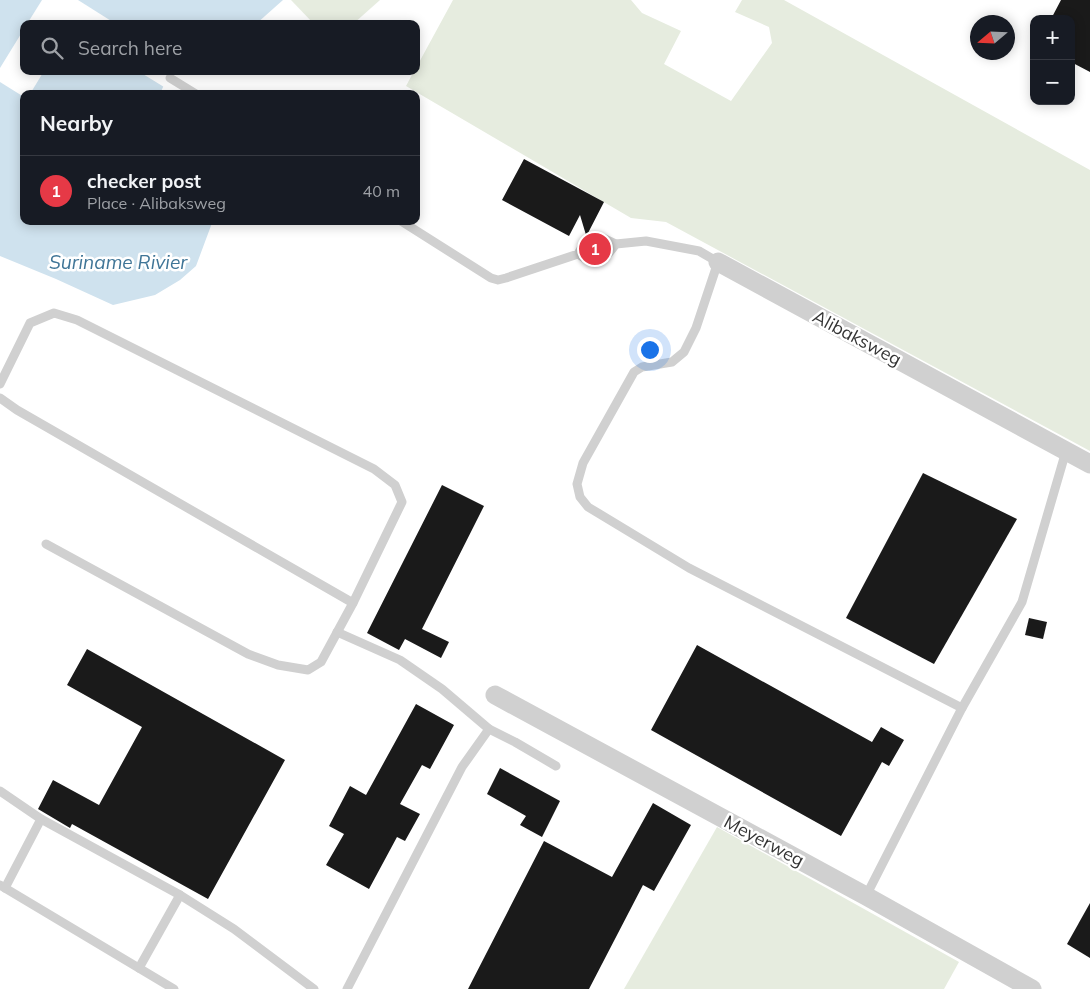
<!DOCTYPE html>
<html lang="en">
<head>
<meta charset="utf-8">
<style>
  body { margin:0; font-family:Mulish,sans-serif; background:#20242c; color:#f1f3f6 }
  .controls { position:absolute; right:15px; top:15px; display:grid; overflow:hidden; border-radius:10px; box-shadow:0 2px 12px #0003 }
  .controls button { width:45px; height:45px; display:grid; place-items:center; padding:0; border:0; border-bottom:1px solid #363941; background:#171b24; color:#f1f3f6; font:25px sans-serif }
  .compass { position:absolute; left:970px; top:15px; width:45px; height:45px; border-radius:50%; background:#171b24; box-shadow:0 2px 12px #0003; rotate:251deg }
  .you { position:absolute; left:649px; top:349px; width:18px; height:18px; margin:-12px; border:4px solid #fff; border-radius:50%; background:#1a73e8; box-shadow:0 0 0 8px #1a73e833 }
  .badge { display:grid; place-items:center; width:32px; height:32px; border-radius:50%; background:#e63946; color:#fff; font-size:16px; font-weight:700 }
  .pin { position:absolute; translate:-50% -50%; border:2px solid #fff; box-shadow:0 1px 5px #0006 }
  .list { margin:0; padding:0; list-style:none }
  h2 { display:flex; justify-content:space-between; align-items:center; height:65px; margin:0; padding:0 20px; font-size:21px }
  h2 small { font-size:16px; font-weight:400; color:#9ea1a6 }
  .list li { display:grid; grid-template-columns:32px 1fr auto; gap:15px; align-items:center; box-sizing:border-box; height:70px; padding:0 20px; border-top:1px solid #363941 }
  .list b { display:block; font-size:19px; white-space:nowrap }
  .list p { margin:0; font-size:16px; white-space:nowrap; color:#9ea1a6 }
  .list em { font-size:16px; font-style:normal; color:#9ea1a6 }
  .icon { flex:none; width:28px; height:28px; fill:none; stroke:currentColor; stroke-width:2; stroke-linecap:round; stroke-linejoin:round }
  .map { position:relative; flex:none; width:1090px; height:989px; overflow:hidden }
  .search { position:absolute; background:#171b24; box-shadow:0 2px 12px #0003; left:20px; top:20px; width:400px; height:55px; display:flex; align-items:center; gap:12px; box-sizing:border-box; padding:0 18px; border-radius:10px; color:#9ea1a6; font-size:19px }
  .panel { position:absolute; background:#171b24; box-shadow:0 2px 12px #0003; left:20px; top:90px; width:400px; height:135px; border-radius:10px }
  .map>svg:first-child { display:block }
</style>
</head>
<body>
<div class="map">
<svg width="1090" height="989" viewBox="0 0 1090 989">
  <rect width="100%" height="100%" fill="#fff"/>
  <g fill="#e6ecdf">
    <path d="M 291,0 L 380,0 L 353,24 L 314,24 Z"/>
    <path d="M 453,0 L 631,0 L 642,13 L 681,31 L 664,64 L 731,101 L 772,43 L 769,27 L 735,12 L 742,0 L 784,0 L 1090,170 L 1090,451 L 666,222 L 631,218 L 406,86 L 414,71 L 416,71 L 416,68 Z"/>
    <path d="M 717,827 L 959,962 L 944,989 L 624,989 Z"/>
  </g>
  <path fill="#cfe2ee" d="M 0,0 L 283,0 L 256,24 L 24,24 L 24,71 L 171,71 L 169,73 L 160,94 L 24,94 L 24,221 L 212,221 L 212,223 L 196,266 L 180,280 L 155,295 L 113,305 L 56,279 L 0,256 Z"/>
  <g fill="#fff">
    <path d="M 42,0 L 78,0 L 116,24 L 27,24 Z"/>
    <path d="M 24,29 L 24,71 L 44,71 L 30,94 L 24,94 L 24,97 L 0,82 L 0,68 Z"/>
    <path d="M 138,71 L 174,71 L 164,87 Z"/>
  </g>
  <g fill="#1a1a1a">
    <path d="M 1061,0 L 1090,0 L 1090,72 L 1071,62 L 1071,19 L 1051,19 Z"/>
    <path d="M 524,159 L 604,202 L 587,235 L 586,235 L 580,215 L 569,236 L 502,200 Z"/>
    <path d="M 923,473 L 1017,519 L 934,664 L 846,618 Z"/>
    <path d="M 442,485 L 484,506 L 422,629 L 449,642 L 441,658 L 405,639 L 399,650 L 367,633 Z"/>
    <path d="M 1029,618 L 1047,622 L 1043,639 L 1025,635 Z"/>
    <path d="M 697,645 L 872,742 L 881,727 L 904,740 L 889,766 L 882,762 L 841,836 L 651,730 Z"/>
    <path d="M 87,649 L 285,760 L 208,899 L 72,824 L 70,828 L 38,809 L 53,780 L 99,805 L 142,727 L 67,685 Z"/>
    <path d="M 416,704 L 454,725 L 430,769 L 422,765 L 400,804 L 420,814 L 405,841 L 397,837 L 369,889 L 326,865 L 344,834 L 329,826 L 350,786 L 366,795 Z"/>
    <path d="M 500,768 L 560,801 L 542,837 L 520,825 L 526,816 L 487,794 Z"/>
    <path d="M 653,803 L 691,825 L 654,891 L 643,885 L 589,989 L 468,989 L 544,841 L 612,877 Z"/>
    <path d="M 1090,903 L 1090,958 L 1067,944 Z"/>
  </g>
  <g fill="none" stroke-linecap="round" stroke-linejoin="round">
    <g stroke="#d0d0d0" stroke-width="9">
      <path d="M 170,78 L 196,94"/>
      <path d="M 401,221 L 491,278 L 498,280 L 506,278 L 578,254 L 585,242 L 593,239 L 603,238 L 616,244 L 646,241 L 699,251 L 718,262 L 696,328 L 684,352 L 672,362 L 642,367 L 634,372 L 583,463 L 577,484 L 580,497 L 588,507 L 689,568 L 962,708"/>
      <path d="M 578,254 L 589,261 C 605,258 606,258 616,244"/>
      <path d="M 0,384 L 30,323 L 54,313 L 77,320 L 374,469 L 395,485 L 402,502 L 353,603 L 321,662 L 308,670 L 278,665 L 248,654 L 46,544"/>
      <path d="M 0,398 L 17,410 L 353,603"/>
      <path d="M 337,632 L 400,660 L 442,689 L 489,729"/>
      <path d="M 0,791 L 41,819 L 180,895 L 234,929 L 314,989"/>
      <path d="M 0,885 L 174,989"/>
      <path d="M 5,888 L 41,819"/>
      <path d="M 866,896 L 962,708 L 1022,602 L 1066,451"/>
      <path d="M 139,968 L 180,895"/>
      <path d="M 347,989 L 462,767 L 489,729 L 515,742 L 556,766"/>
    </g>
    <g stroke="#d0d0d0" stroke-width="19">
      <path d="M 718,262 L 1090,464"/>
      <path d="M 495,695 L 866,896 L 1032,989"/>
    </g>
  </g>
  <g text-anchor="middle" stroke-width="5" stroke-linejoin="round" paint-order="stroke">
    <g font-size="18" fill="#333" stroke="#fff">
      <text transform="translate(857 338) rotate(28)" y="6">Alibaksweg</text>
      <text transform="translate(764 841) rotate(28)" y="6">Meyerweg</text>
    </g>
    <g font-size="19" font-style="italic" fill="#3f7597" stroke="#fff">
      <text x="118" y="269">Suriname Rivier</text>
    </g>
  </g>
</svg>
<div class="controls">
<button>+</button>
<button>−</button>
</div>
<svg class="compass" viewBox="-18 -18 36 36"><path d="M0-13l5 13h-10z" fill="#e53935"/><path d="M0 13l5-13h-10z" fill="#9ea1a6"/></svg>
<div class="you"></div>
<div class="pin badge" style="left:595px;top:249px">1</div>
<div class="search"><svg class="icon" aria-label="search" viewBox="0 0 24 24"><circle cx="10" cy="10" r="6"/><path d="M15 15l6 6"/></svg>Search here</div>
<section class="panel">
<h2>Nearby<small></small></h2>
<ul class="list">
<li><span class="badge">1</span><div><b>checker post</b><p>Place · Alibaksweg</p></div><em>40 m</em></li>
</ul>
</section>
</div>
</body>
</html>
